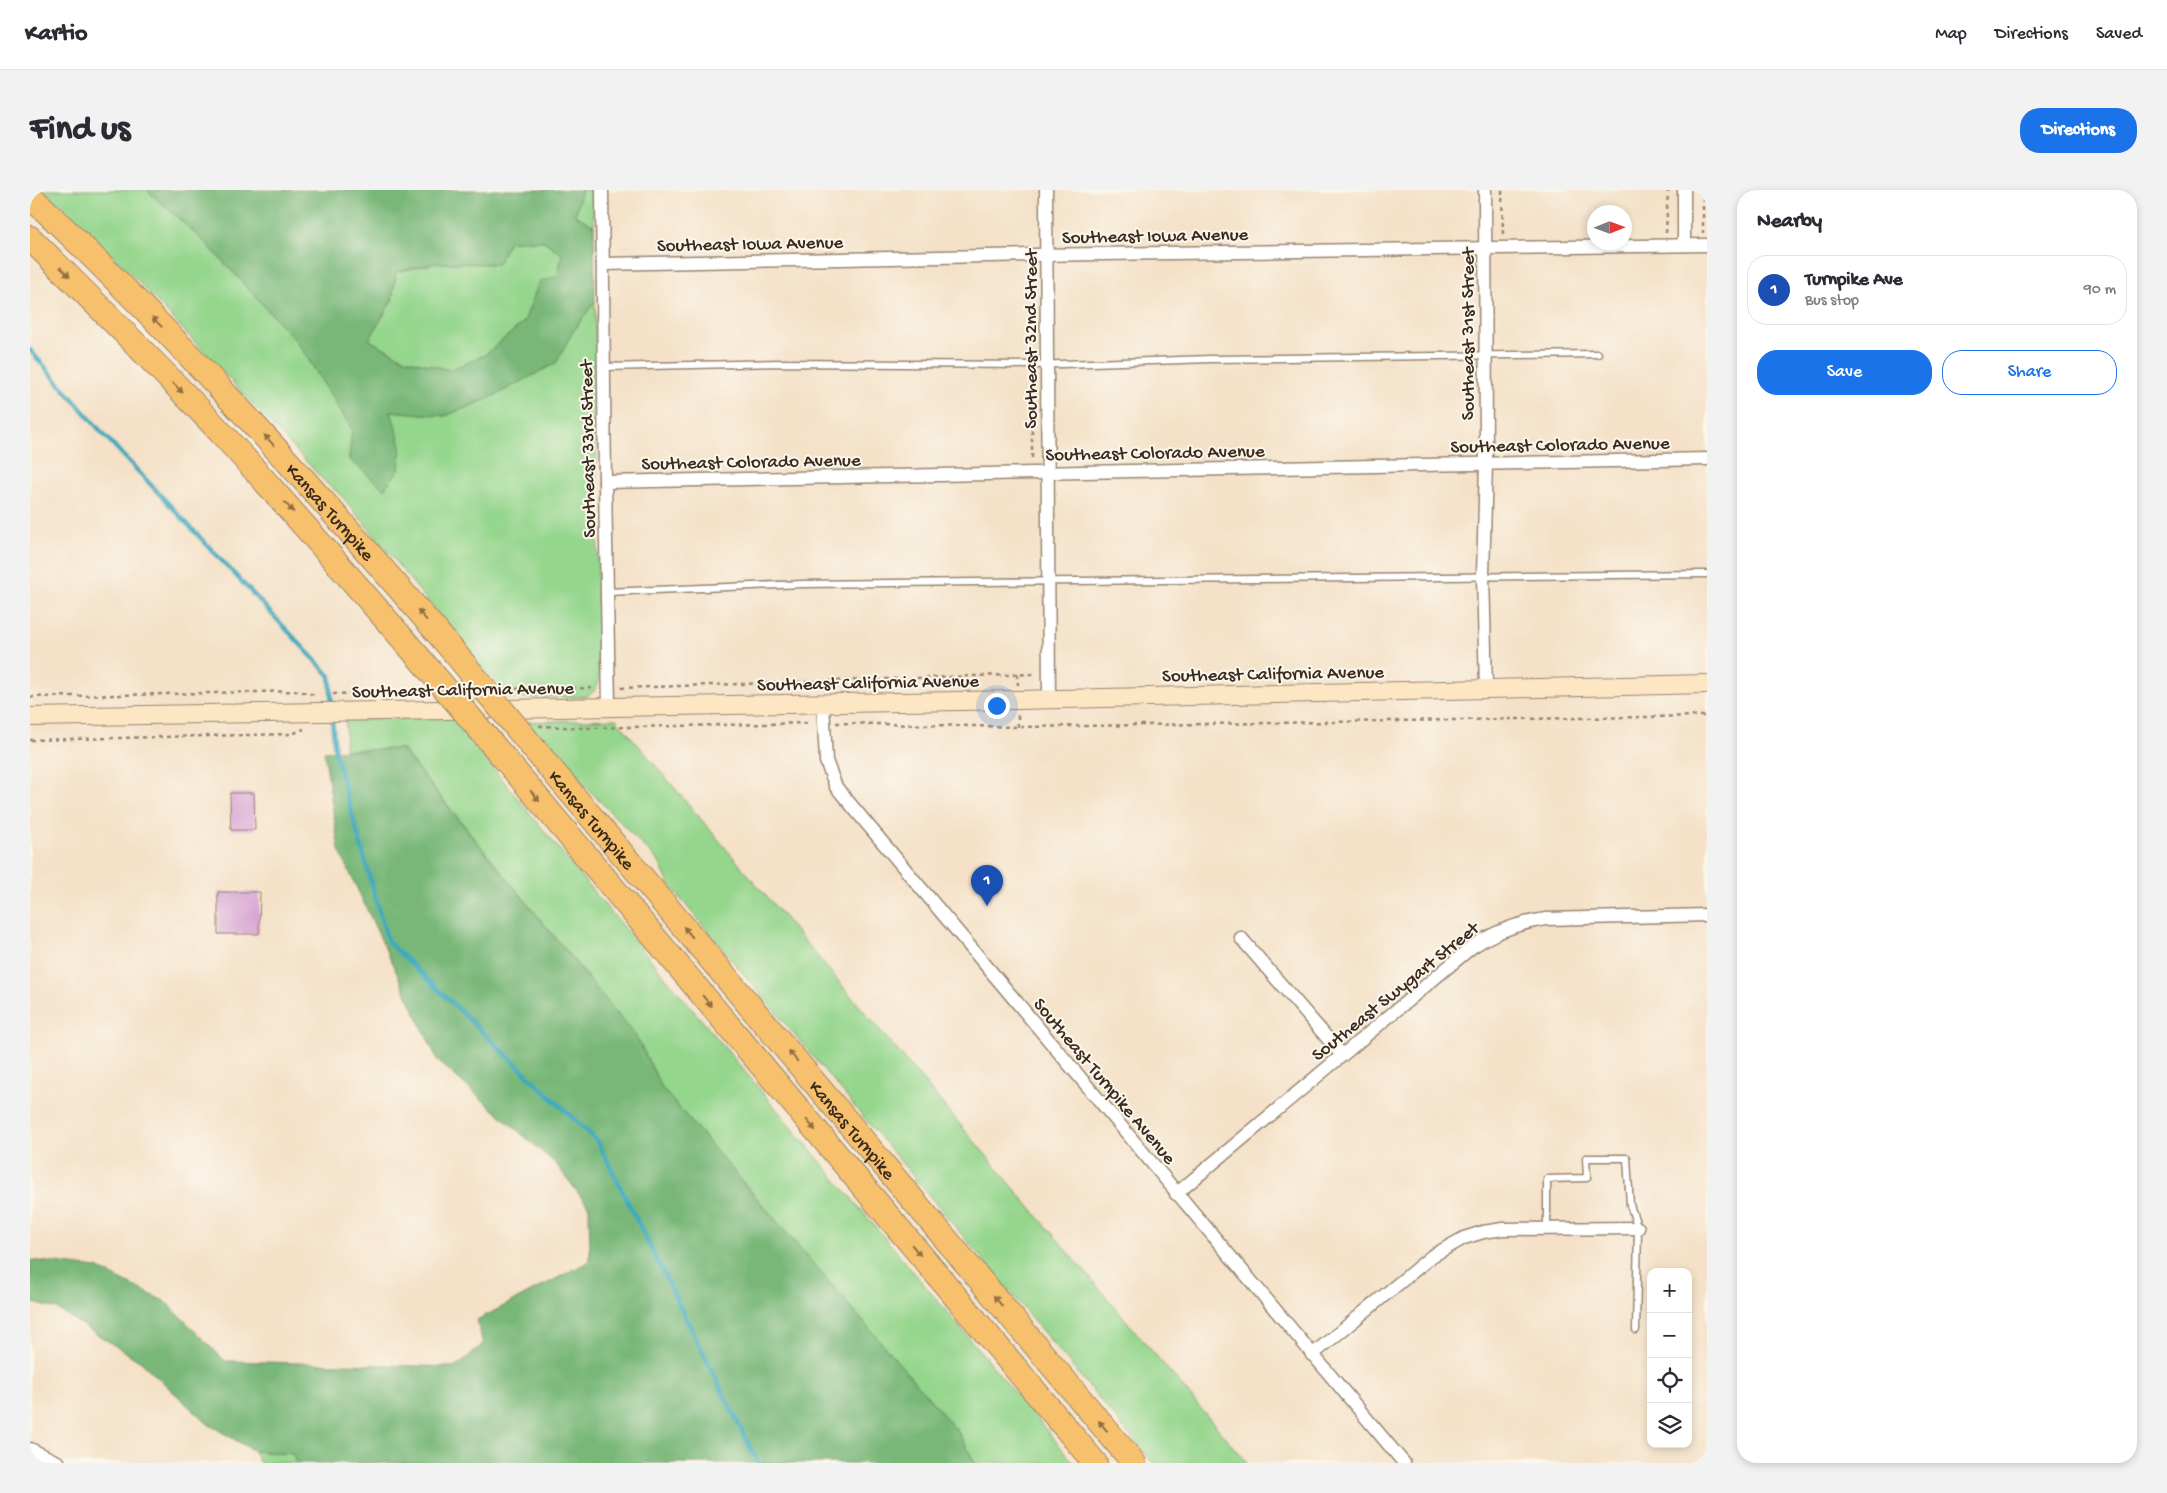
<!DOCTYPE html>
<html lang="en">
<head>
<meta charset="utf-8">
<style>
  body { margin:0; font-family:"Gochi Hand",sans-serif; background:#f2f2f3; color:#2b2b33 }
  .controls { position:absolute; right:15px; bottom:15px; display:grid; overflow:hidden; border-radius:10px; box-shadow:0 2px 8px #0003 }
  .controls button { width:45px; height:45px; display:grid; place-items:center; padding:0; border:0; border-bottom:1px solid #e1e1e2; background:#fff; color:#2b2b33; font:25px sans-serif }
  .compass { position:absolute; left:1557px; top:15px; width:45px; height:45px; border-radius:50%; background:#fff; box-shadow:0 2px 8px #0003; rotate:89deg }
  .you { position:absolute; left:966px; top:515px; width:18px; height:18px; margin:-12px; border:4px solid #fff; border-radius:50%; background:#1a73e8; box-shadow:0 0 0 8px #1a73e833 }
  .badge { display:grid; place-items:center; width:32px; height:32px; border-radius:50%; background:#1a73e8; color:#fff; font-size:16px; font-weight:700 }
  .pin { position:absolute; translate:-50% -41px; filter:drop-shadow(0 1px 2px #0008) }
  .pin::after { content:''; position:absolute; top:26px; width:18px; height:15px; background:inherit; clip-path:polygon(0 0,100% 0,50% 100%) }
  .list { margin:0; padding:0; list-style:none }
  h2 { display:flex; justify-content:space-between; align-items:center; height:65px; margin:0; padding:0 20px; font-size:21px }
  h2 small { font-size:16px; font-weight:400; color:#7c7c81 }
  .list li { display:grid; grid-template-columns:32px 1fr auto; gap:15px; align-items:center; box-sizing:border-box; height:70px; margin:0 10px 10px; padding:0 10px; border:1px solid #e1e1e2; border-radius:20px }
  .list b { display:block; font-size:19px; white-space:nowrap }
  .list p { margin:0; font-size:16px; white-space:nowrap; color:#7c7c81 }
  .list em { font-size:16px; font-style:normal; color:#7c7c81 }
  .actions { display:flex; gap:10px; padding:15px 20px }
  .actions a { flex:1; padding:11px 0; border:1px solid #1a73e8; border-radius:20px; text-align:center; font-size:18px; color:#1a73e8 }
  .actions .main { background:#1a73e8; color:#fff }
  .icon { flex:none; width:28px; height:28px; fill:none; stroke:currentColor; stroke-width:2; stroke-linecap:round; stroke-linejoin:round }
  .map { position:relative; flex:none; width:1677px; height:1273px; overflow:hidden; border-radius:20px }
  header { display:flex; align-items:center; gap:30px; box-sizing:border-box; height:70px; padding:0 25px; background:#fff; border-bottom:1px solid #e1e1e2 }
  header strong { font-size:24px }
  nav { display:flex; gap:28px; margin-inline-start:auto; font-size:18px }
  .intro { display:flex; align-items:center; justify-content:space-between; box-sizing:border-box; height:120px; padding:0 30px }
  h1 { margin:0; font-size:35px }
  .button { padding:12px 22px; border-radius:20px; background:#1a73e8; color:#fff; font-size:18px; font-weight:700 }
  main { display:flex; gap:30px; padding:0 30px }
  aside { flex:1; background:#fff; border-radius:20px; box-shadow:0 2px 8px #0003 }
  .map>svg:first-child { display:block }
</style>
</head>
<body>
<header>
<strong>Kartio</strong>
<nav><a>Map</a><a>Directions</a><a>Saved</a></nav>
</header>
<div class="intro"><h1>Find us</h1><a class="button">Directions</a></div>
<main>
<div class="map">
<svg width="1677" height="1273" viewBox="0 0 1677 1273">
  <rect width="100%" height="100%" fill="#fbf7ec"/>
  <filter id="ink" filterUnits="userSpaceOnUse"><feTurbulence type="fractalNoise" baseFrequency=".02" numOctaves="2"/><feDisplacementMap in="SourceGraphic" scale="10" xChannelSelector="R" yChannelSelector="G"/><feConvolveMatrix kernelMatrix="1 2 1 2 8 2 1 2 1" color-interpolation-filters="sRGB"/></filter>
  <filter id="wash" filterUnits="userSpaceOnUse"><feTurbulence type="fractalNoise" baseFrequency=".0096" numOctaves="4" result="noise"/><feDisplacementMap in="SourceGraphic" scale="20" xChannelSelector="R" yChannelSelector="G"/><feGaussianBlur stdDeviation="1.12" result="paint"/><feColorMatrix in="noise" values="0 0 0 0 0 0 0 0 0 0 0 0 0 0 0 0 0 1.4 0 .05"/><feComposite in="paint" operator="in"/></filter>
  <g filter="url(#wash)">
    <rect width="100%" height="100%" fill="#f4e1c7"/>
    <g fill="#95d68d" stroke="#688056">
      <path d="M 14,0 L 117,0 L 177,54 L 268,153 L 322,239 L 319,269 L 360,221 L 415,226 L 460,208 L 526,173 L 542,143 L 565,111 L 569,491 L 564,501 L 556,507 L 477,508 L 311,305 L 296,293 L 105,88 Z"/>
      <path d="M 552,0 L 563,0 L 564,36 L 545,25 Z"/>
      <path d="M 479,51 L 514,51 L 532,64 L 528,86 L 509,92 L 494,132 L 455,165 L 420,180 L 375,169 L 339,150 L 362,110 L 366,82 L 407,73 L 468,74 Z"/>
      <path d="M 422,528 L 568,707 L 1044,1273 L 945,1273 L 928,1242 L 632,898 L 607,848 L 372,559 L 315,560 L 316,530 Z"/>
      <path d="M 586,529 L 1217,1273 L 1123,1273 L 640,696 L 629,672 L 524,564 L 497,532 Z"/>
      <path d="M 224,1261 L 263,1264 L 266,1273 L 230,1273 Z"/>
    </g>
    <g fill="#78b778" stroke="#5a704b" fill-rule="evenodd">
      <path d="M 117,0 L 552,0 L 545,25 L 564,36 L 565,111 L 542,143 L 526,173 L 460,208 L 415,226 L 361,221 L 371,255 L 369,280 L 354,299 L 319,269 L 322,239 L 268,153 L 177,54 ZM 479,51 L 514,51 L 532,64 L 528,86 L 509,92 L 494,132 L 455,165 L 420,180 L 375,169 L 339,150 L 362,110 L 366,82 L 407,73 L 468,74 Z"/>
      <path d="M 371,559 L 607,848 L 632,898 L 928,1242 L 945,1273 L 266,1273 L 263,1264 L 224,1261 L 178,1234 L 111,1172 L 27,1119 L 0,1112 L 0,1070 L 67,1078 L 136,1112 L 195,1171 L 426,1177 L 453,1154 L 447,1130 L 560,1071 L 559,1017 L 526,974 L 408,871 L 309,660 L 294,561 Z"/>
    </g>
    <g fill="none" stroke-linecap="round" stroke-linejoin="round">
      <g stroke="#3ea9be" stroke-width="4.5">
        <path d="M 0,160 L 75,246 L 300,486 L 302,519"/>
        <path d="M 302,527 L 305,563 L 358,752 L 568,952 L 728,1273"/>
      </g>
    </g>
    <g id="blocks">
      <g fill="#d8a6d4">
        <path d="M 200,603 L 224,603 L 225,640 L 201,640 Z"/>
        <path d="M 188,702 L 230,702 L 229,744 L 188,744 Z"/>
      </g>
    </g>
  </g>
  <g filter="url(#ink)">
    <use href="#blocks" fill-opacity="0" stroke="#988672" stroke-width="1"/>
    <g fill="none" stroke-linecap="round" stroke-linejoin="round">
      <g stroke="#988672" stroke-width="9">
        <g id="lane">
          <path d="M 574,177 L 753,173 L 1002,175 L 1181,169 L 1568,164"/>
          <path d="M 576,402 L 772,394 L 1676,384"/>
          <path d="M 1517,1039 L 1517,989 L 1557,988 L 1556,968 L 1597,968 L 1600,1015 L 1608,1038 L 1606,1140"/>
        </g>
      </g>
      <g stroke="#988672" stroke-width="15">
        <g id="street">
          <path d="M 572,0 L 575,292 L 579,517"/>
          <path d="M 1016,0 L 1019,508"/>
          <path d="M 1455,0 L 1456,273 L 1453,386 L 1456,498"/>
          <path d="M 1654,55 L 1654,0"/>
          <path d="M 573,74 L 1004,65 L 1677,55"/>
          <path d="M 575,292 L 1677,269"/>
          <path d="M 793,512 L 796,571 L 806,597 L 1374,1273"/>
          <path d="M 1211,748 L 1312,865"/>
          <path d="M 1146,1004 L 1442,757 C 1465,741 1488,733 1516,729 L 1677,725"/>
          <path d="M 1282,1165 L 1402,1066 L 1434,1048 L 1453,1042 L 1473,1039 L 1608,1038"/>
          <path d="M 0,1259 L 29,1273"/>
        </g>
      </g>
      <g stroke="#988672" stroke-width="20">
        <path id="secondary" d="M 0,527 L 988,510 L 1677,494"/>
      </g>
      <g stroke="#988672" stroke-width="26">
        <g id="highway">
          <path id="s1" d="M 0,6 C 151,149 289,304 424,462"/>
          <path d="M 0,48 C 65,113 131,178 194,246 C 259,317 322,390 385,463"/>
          <path id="s2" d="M 505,560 L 1104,1273"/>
          <path d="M 474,568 L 1065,1273"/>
        </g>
      </g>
      <g stroke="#988672" stroke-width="2.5" stroke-dasharray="4 4" stroke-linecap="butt">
        <path d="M 1472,0 L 1473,46"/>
        <path d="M 1673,0 L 1673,43"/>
        <path d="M 1636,43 L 1638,0"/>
        <path d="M 1002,184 L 1002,271"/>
        <path d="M 987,484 L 988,495"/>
        <path d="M 591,498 L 1005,484"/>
        <path d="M 478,499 L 565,498"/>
        <path d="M 303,504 L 393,501"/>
        <path d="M 0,507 L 268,501 L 285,505"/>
        <path d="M 988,525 L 988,537"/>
        <path d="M 806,533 L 988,537 L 1677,526"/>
        <path d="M 509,536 L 555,538 L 781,533"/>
        <path d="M 0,550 L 262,544 L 274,539"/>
      </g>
      <use href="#lane" stroke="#fff" stroke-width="6"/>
      <use href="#street" stroke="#fff" stroke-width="12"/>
      <use href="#secondary" stroke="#fce6c4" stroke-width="18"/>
      <use href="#highway" stroke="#f7c06c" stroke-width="24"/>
      <g stroke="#988672" stroke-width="26" stroke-linecap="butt">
        <g id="highway-bridge">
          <path d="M 424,462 L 505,560"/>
          <path d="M 385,463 L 474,568"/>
        </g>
      </g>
      <use href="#highway-bridge" stroke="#f7c06c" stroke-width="24"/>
    </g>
    <defs><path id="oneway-solid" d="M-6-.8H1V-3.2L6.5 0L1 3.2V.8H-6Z" transform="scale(1.25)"/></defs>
    <g fill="#906e41">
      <use href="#oneway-solid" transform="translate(35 82) rotate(45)"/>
      <use href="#oneway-solid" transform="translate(127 132) rotate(-134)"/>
      <use href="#oneway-solid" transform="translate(148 198) rotate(46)"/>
      <use href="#oneway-solid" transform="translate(239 250) rotate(-132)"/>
      <use href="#oneway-solid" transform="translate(259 317) rotate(48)"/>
      <use href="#oneway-solid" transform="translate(392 425) rotate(-131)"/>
      <use href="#oneway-solid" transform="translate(505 606) rotate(50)"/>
      <use href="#oneway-solid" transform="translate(658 742) rotate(-130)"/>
      <use href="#oneway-solid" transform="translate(677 811) rotate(50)"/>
      <use href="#oneway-solid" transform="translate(763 866) rotate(-130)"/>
      <use href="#oneway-solid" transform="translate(781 935) rotate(50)"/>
      <use href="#oneway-solid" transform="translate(886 1060) rotate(50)"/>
      <use href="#oneway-solid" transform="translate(968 1111) rotate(-130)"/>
      <use href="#oneway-solid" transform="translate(1073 1236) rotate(-130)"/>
    </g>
  </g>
  <g text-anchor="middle" stroke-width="4" stroke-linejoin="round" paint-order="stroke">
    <g font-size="19" fill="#3b2a1e" stroke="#fbf7ec">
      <text transform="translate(1125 44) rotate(-1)" y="7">Southeast Iowa Avenue</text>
      <text transform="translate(720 52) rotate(-1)" y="7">Southeast Iowa Avenue</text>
      <text transform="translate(1436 144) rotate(-90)" y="7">Southeast 31st Street</text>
      <text transform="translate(999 149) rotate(-90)" y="7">Southeast 32nd Street</text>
      <text transform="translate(1530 253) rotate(-1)" y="7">Southeast Colorado Avenue</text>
      <text transform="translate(556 259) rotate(-91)" y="7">Southeast 33rd Street</text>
      <text transform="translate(1125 261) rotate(-1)" y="7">Southeast Colorado Avenue</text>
      <text transform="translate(721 270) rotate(-1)" y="7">Southeast Colorado Avenue</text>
      <text dy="7" stroke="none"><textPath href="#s1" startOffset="436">Kansas Turnpike</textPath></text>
      <text transform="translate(1243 482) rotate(-1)" y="7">Southeast California Avenue</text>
      <text transform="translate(838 491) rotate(-1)" y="7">Southeast California Avenue</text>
      <text transform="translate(433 498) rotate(-1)" y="7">Southeast California Avenue</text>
      <text dy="7" stroke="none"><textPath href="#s2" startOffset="90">Kansas Turnpike</textPath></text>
      <text transform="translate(1364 800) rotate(-39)" y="7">Southeast Swygart Street</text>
      <text transform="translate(1076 890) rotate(50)" y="7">Southeast Turnpike Avenue</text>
      <text dy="7" stroke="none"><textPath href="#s2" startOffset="495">Kansas Turnpike</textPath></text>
    </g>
  </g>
</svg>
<div class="controls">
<button>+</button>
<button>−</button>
<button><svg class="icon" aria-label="locate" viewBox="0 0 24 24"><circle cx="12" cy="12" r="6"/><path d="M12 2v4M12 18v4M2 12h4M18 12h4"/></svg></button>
<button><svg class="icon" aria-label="layers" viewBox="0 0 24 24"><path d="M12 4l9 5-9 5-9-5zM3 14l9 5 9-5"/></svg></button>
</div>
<svg class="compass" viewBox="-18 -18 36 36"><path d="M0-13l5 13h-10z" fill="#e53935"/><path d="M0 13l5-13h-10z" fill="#7c7c81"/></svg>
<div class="you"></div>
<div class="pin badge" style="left:957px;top:716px;background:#1a4fb4">1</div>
</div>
<aside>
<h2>Nearby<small></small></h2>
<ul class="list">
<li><span class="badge" style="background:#1a4fb4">1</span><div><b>Turnpike Ave</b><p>Bus stop</p></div><em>90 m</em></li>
</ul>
<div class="actions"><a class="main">Save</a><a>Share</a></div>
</aside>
</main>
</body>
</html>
